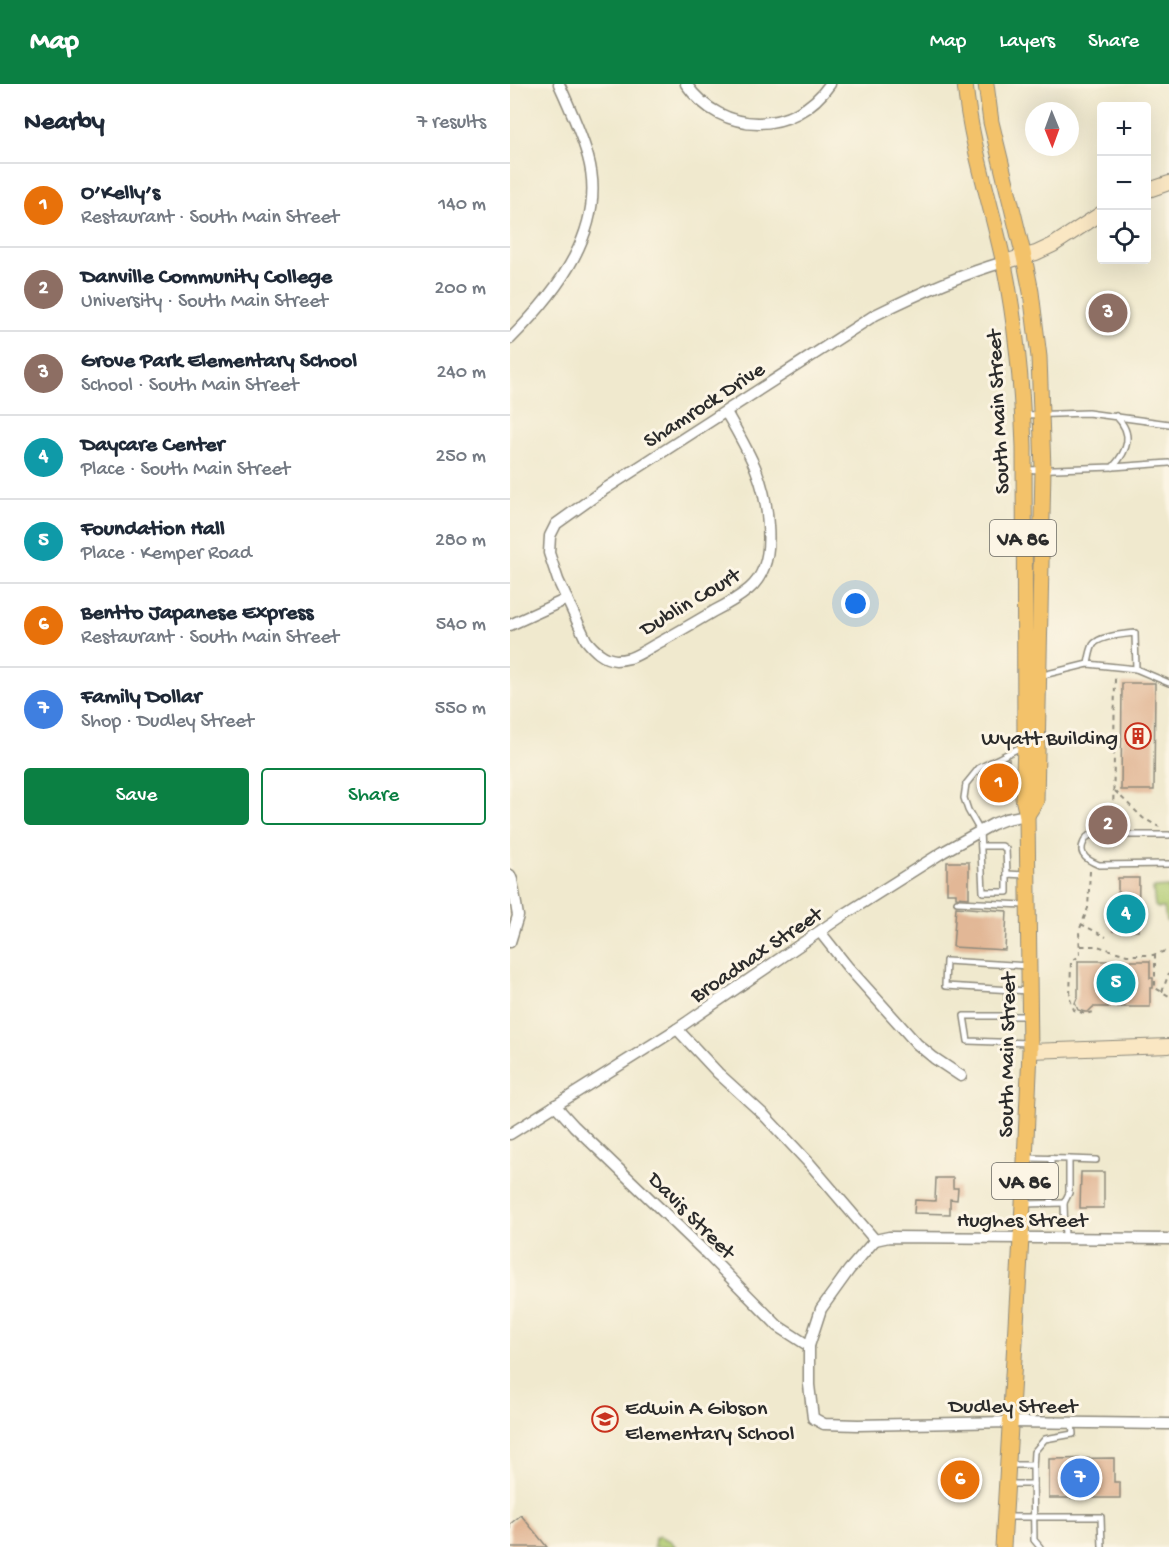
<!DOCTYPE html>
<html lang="en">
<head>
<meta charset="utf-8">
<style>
  body { margin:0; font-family:"Gochi Hand",sans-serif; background:#f2f2f3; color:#1f2937 }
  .controls { position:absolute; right:18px; top:18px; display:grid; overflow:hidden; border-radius:6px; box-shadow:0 6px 24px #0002 }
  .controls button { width:54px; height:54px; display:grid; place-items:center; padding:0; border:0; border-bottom:2px solid #e0e1e3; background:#fff; color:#1f2937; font:30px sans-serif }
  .compass { position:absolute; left:515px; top:18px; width:54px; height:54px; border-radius:50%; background:#fff; box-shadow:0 6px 24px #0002; rotate:179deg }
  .you { position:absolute; left:346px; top:520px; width:21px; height:21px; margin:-15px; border:4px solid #fff; border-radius:50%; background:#1a73e8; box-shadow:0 0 0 9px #1a73e833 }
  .badge { display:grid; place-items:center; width:39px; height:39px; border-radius:50%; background:#0b8043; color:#fff; font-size:20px; font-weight:700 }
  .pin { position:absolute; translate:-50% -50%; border:3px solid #fff; box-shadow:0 2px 6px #0006 }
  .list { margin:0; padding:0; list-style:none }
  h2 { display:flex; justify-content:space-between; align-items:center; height:78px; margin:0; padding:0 24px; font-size:26px }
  h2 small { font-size:20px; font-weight:400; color:#747a83 }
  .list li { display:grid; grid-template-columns:39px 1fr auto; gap:18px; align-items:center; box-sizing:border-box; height:84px; padding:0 24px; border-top:2px solid #e0e1e3 }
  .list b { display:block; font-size:22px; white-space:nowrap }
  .list p { margin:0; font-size:20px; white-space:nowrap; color:#747a83 }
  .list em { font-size:20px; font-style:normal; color:#747a83 }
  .actions { display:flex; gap:12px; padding:18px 24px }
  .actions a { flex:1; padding:14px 0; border:2px solid #0b8043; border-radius:6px; text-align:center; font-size:21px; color:#0b8043 }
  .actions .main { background:#0b8043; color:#fff }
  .icon { flex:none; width:33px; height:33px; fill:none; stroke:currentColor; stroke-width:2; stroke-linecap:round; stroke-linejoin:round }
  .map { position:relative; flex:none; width:659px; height:1463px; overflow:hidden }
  header { display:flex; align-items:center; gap:36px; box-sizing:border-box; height:84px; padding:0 30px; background:#0b8043; color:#fff }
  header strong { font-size:28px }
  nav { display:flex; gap:33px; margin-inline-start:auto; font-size:21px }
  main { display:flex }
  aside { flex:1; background:#fff }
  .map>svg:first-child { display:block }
</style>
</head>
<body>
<header>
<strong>Map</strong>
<nav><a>Map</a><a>Layers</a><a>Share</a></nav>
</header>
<main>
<aside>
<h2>Nearby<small>7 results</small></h2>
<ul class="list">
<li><span class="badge" style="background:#e8710a">1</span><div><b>O’Kelly’s</b><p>Restaurant · South Main Street</p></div><em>140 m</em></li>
<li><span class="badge" style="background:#8d6e63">2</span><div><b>Danville Community College</b><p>University · South Main Street</p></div><em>200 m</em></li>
<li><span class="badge" style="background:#8d6e63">3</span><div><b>Grove Park Elementary School</b><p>School · South Main Street</p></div><em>240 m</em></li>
<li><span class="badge" style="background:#0f9aa8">4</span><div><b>Daycare Center</b><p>Place · South Main Street</p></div><em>250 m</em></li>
<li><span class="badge" style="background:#0f9aa8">5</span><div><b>Foundation Hall</b><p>Place · Kemper Road</p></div><em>280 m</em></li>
<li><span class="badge" style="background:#e8710a">6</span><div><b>Bentto Japanese Express</b><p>Restaurant · South Main Street</p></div><em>540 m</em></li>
<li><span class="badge" style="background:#3f7fe0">7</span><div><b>Family Dollar</b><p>Shop · Dudley Street</p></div><em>550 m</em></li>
</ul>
<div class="actions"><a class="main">Save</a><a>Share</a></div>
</aside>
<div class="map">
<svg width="659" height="1463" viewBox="0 0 659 1463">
  <rect width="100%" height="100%" fill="#fcf5e5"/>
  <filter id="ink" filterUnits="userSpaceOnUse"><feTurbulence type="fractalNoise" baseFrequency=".0167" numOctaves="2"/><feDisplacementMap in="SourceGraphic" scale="12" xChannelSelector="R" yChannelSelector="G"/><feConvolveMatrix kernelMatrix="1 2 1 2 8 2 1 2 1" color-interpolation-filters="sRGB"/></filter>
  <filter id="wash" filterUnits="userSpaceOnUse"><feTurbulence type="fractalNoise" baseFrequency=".008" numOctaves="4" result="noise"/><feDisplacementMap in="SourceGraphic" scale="24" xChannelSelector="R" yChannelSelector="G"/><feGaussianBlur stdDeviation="1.35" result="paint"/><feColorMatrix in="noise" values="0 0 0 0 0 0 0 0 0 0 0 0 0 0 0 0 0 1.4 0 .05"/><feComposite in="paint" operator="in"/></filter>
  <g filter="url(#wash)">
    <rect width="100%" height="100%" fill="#f0e9ce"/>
    <g fill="#b0cb71" stroke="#6e7b4e" stroke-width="1.5">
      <path d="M 659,803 L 659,838 L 656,837 L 654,824 L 648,824 L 645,822 L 643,804 Z"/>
      <path d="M 149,1452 L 161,1457 L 166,1463 L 144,1463 L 145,1454 Z"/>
    </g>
    <g id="blocks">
      <g fill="#e2b796">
        <path d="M 612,599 L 645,599 L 644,706 L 611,706 Z"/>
        <path d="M 499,675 L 499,704 L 489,711 L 480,706 L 478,695 L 487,687 L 490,688 L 496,676 Z"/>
        <path d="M 437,778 L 459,778 L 459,814 L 446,813 L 446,809 L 437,809 Z"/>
        <path d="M 608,794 L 629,794 L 628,847 L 603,847 L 604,813 L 608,813 Z"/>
        <path d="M 446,823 L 497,827 L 495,866 L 443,863 Z"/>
        <path d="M 568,877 L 640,877 L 640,894 L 643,894 L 643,904 L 640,904 L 640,923 L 583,923 L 578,928 L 575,928 L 568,926 L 565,919 L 568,912 Z"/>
        <path d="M 571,1088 L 594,1088 L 594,1124 L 570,1124 Z"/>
        <path d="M 426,1094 L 443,1094 L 443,1104 L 448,1104 L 447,1116 L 440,1115 L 440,1130 L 404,1129 L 405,1116 L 425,1117 Z"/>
        <path d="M 604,1374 L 604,1398 L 610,1398 L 610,1414 L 539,1414 L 539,1375 Z"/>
        <path d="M 440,1384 L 458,1384 L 459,1409 L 440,1409 Z"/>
        <path d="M 11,1431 L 37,1463 L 0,1463 L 0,1440 Z"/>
      </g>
    </g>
  </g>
  <g filter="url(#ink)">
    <use href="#blocks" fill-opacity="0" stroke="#8e8a7c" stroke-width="1.5"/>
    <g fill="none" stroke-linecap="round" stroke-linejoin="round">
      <g stroke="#8e8a7c" stroke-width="8">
        <g id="lane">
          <path d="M 515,331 L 578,329 L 659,340"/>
          <path d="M 603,383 C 618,366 624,350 606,332"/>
          <path d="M 517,386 L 603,383 L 659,379"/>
          <path d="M 626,585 L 659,599"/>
          <path d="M 529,592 L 578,580 L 626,585 L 625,549 C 615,550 588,552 583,561 C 580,567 579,575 578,580"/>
          <path d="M 513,662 L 469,684 L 456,700 L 454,714 L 458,726 L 470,747 L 473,808 L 497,808 L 497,790 L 515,791"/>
          <path d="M 659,751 L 581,751 L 577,753 C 566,768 574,775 589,781 L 659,780"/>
          <path d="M 471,762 L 492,762 L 496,765 L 497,790"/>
          <path d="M 447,818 L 517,821"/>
          <path d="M 518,882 L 436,877 L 435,902 L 518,907"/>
          <path d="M 497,932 L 497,906"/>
          <path d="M 518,959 L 458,957 L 454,932 L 518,932"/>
          <path d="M 518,1074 L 559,1075 L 559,1109 L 554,1119 L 555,1154"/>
          <path d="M 559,1075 L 586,1076"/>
          <path d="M 541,1119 L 541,1074"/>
          <path d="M 513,1120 L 554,1119"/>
          <path d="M 501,1381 L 523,1381"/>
          <path d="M 498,1400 L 523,1400"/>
          <path d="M 496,1433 L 591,1433 L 592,1463"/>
          <path d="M 530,1463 L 524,1456 L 523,1385 L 524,1368 L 535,1355 L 563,1350 L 562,1339"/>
        </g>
      </g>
      <g stroke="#8e8a7c" stroke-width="13">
        <g id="street">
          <path d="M 176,0 C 212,52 284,52 320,0"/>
          <path d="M 0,255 C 47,208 98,144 78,73 C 71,48 60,24 49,0"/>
          <path d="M 216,328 C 238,367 256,395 258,442 C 259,455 259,470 254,483 C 251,491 245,500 239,505 C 228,514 216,521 204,527 C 187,537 170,547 152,557 C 142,562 131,570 120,574 C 116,575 110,576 106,576 C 93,575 84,566 76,556 L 48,496 L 39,469 L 40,452 L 46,440 L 95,405 L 365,231 C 407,210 449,191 494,178"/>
          <path d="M 0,541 L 57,515"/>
          <path d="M 0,791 L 2,796 L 8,832 L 0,858"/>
          <path d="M 310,848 L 337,882 L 407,960 L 424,974 L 451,992"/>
          <path d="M 167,945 L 208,989 L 253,1030 L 300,1080 L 365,1156"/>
          <path d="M 45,1021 L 64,1042 L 193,1166 L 268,1242 L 299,1262"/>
          <path d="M 0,1050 L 167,945 L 335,830 L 433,768 L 483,740 L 496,735 L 517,731"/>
          <path d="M 365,1156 L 339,1186 L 311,1225 L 299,1262 L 299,1301 L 303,1334 L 314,1340 L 348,1341 L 500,1338 L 659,1340"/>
          <path d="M 365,1156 L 379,1153 L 659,1155"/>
        </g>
      </g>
      <g stroke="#8e8a7c" stroke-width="16">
        <g id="secondary">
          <path d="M 636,107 L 659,99"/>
          <path d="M 494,178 L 526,169 L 543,161 L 592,129"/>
          <path d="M 520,967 L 659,962"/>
        </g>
      </g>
      <g stroke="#8e8a7c" stroke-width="17">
        <g id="primary">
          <path d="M 455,0 C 461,63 481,118 494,180 C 506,240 512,301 514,363 L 515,662 L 513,714 L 517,731 L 520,967 L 513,1120 L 493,1463"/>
          <path d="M 476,0 L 481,38 L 514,173 L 521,208 L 529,273 L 533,385 L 526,717 L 517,731"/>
        </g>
      </g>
      <g stroke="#8e8a7c" stroke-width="2" stroke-dasharray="4.5 4.5" stroke-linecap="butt">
        <path d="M 605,707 L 633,734 L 649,743"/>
        <path d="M 604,743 L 603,741 L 605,593"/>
        <path d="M 580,787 L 578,824 L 569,847 L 570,872 L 561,877 L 560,915 L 564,926 L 575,930 L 584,928"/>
        <path d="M 571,840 L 596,853"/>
        <path d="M 571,862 L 587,862 L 617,871 L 643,871 L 659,866"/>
        <path d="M 645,870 L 645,904 L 659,912"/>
        <path d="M 652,908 L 659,889"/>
      </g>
      <use href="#lane" stroke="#fff" stroke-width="5"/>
      <use href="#street" stroke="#fff" stroke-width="10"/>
      <use href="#secondary" stroke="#fae7c3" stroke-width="14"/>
      <use href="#primary" stroke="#f3c26a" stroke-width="15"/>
    </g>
  </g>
  <defs>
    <g id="building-ring" transform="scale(1.35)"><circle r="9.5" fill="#fcf5e5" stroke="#c8321e" stroke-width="1.5"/><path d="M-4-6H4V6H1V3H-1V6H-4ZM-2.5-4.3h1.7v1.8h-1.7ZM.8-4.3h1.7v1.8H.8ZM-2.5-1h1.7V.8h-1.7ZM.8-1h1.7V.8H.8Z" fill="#c8321e"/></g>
    <g id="school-ring" transform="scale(1.35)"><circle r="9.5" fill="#fcf5e5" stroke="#c8321e" stroke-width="1.5"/><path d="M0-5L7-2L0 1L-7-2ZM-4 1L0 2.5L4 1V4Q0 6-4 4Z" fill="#c8321e"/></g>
  </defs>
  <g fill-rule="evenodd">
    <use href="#building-ring" x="628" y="652"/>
    <use href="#school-ring" x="95" y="1335"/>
  </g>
  <g text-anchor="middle" stroke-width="6" stroke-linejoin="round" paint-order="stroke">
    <g fill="#fcf5e5" stroke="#6a6863" stroke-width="1.5">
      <rect x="480" y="436" width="66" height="36" rx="4.5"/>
      <rect x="482" y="1079" width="66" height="36" rx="4.5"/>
    </g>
    <g font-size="21" font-weight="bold" fill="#2b2b2b">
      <text x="513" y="461">VA 86</text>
      <text x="515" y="1104">VA 86</text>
    </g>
    <g font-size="22" fill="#2b2b2b" stroke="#fcf5e5">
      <text transform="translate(193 319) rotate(-33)" y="8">Shamrock Drive</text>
      <text transform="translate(486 328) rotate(-93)" y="8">South Main Street</text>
      <text transform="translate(179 516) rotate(-31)" y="8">Dublin Court</text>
      <text transform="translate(245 869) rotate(-34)" y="8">Broadnax Street</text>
      <text transform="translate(495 971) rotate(-89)" y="8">South Main Street</text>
      <text transform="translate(183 1130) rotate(45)" y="8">Davis Street</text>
      <text x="512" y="1142">Hughes Street</text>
      <text x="503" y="1328">Dudley Street</text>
    </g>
    <g font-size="22" fill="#2b2b2b" stroke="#fcf5e5" text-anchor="end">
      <text x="608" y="660">Wyatt Building</text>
      <text x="115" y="1330" text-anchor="start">Edwin A Gibson<tspan x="115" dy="25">Elementary School</tspan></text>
    </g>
  </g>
</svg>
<div class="controls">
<button>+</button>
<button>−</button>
<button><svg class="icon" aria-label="locate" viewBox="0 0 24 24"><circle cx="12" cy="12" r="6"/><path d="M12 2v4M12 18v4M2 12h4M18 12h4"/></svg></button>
</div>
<svg class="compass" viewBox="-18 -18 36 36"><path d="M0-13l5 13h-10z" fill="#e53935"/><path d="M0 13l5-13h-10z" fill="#747a83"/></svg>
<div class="you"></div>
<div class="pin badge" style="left:489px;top:699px;background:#e8710a">1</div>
<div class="pin badge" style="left:598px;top:741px;background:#8d6e63">2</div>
<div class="pin badge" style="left:598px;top:229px;background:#8d6e63">3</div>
<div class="pin badge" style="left:616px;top:830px;background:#0f9aa8">4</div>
<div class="pin badge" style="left:606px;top:899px;background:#0f9aa8">5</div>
<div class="pin badge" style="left:450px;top:1396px;background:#e8710a">6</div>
<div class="pin badge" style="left:570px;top:1394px;background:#3f7fe0">7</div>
</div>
</main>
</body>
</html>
